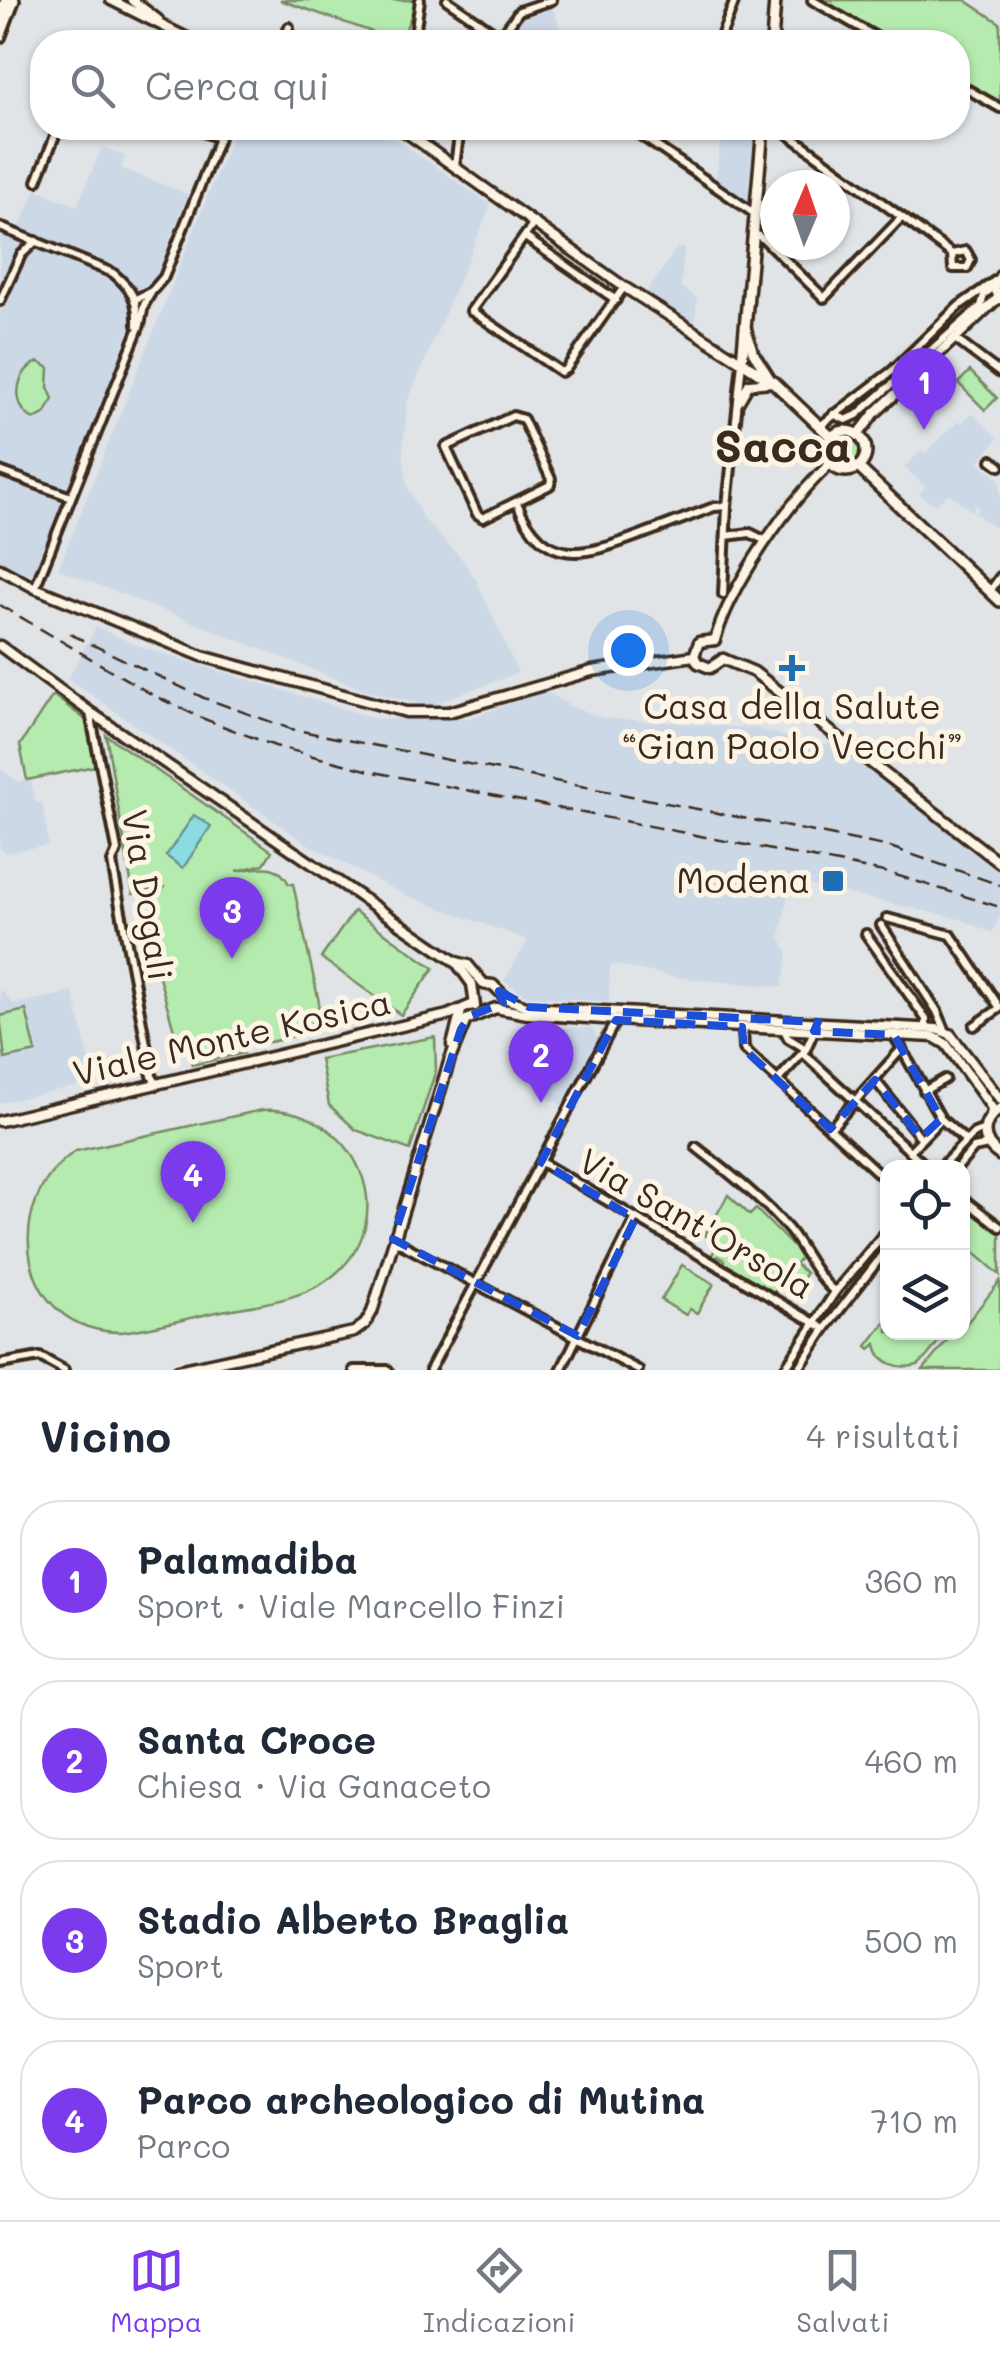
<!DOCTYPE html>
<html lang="it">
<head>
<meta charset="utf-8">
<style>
  body { margin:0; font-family:Mali,sans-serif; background:#f2f2f3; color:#1f2937 }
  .controls { position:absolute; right:30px; bottom:30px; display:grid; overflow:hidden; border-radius:20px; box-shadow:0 2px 8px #0004 }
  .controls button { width:90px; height:90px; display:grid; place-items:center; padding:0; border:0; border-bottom:2px solid #e0e1e3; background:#fff; color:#1f2937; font:50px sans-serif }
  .compass { position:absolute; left:760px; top:170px; width:90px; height:90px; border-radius:50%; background:#fff; box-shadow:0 2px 8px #0004; rotate:2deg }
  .you { position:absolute; left:628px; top:650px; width:35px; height:35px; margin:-25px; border:8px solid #fff; border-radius:50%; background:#1a73e8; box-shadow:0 0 0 15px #1a73e833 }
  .badge { display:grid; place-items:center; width:65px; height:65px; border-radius:50%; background:#7c3aed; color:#fff; font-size:32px; font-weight:700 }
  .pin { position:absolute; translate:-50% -82px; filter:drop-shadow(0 2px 5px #0008) }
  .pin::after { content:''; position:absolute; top:52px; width:35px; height:30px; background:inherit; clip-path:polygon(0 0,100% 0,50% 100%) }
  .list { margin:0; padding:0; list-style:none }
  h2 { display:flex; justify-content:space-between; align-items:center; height:130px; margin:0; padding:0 40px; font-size:42px }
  h2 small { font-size:32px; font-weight:400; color:#747a83 }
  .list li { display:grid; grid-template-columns:65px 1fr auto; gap:30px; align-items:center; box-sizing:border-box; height:160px; margin:0 20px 20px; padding:0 20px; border:2px solid #e0e1e3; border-radius:40px }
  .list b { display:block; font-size:38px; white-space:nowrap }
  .list p { margin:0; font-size:32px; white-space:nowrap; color:#747a83 }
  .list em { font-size:32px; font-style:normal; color:#747a83 }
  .icon { flex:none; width:55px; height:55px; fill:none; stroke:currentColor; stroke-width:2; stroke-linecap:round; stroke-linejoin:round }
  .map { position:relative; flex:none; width:1000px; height:1370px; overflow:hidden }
  .search { position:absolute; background:#fff; box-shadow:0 2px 8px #0004; left:30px; right:30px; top:30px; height:110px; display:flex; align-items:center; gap:25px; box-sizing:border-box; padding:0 35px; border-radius:40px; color:#747a83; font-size:38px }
  .sheet { height:850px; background:#fff }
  nav { display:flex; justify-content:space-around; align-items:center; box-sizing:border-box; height:140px; border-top:2px solid #e0e1e3; background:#fff; font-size:28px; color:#747a83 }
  nav a { display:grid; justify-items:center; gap:5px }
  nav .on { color:#7c3aed }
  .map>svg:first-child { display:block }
</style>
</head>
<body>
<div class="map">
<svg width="1000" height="1370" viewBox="0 0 1000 1370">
  <rect width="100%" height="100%" fill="#e0e4e6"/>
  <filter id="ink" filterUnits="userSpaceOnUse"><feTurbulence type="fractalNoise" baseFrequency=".01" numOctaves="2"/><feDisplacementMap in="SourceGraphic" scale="20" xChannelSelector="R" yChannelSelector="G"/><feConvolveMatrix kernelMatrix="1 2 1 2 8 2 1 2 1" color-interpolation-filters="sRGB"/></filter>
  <g filter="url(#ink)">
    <g fill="#cdd8e7">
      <path d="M 552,6 L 565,42 L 518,42 L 509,36 L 521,16 Z"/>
      <path d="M 235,128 L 366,128 L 400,142 L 491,205 L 407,403 L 403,449 L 407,485 L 423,518 L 462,559 L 478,583 L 518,673 L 431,705 L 411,702 L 362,689 L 58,569 Z"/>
      <path d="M 721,131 L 755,133 L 748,203 L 716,179 Z"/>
      <path d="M 102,147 L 125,156 L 121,168 L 188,194 L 155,279 L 133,320 L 43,555 L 34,573 L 19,577 L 0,566 L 0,232 L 15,237 L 36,189 L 77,206 Z"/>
      <path d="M 677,248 L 684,248 L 681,287 L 697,298 L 695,326 L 645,294 Z"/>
      <path d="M 972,413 L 998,438 L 979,462 L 1000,480 L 1000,519 L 994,527 L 975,513 L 979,508 L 976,505 L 972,511 L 948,493 L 937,505 L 928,501 L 919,494 L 925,487 L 904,467 L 921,450 L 925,453 L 959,420 L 962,423 Z"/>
      <path d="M 96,627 L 144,648 L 378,719 L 469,718 L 546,691 L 572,707 L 603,718 L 754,728 L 809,743 L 836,744 L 1000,872 L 1000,916 L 992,933 L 960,919 L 791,881 L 780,937 L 788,953 L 782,987 L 680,978 L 616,965 L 610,966 L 609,1002 L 526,996 L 504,981 L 528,940 L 404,895 L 306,843 L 68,679 Z"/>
      <path d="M 0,769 L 19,782 L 31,779 L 36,803 L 42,802 L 49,845 L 6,853 L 0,848 Z"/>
      <path d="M 0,989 L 14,1004 L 73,992 L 95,1082 L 0,1103 Z"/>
      <path d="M 524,1026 L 592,1028 L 598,1038 L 562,1105 L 538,1092 L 557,1065 L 523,1047 Z"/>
    </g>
    <g fill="#b5ebae" stroke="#788a66" stroke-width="2.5">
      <path d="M 280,0 L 417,0 L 401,42 Z"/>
      <path d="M 820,0 L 965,0 L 1000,23 L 1000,104 L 958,80 L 958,42 L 894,42 Z"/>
      <path d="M 39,362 L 49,368 L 48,387 L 53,399 L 46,413 L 34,419 C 10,408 15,369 39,362 Z"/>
      <path d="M 970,371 L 997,398 L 985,410 L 958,383 Z"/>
      <circle cx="846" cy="452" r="16"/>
      <path d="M 53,695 L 86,720 L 95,766 L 27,780 L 20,745 Z"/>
      <path d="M 106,735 L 272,851 L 264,864 L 237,871 C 259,868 277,860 289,884 L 293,884 L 319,1002 C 315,1042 276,1039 243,1047 L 244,1053 L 192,1065 L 190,1052 L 179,1041 L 174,1030 L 156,966 L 151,927 L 154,900 L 164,888 L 133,894 Z"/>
      <path d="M 354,911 L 434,968 L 401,1015 L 321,958 Z"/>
      <path d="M 26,1010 L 36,1052 L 5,1059 L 0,1016 Z"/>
      <path d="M 435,1037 L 436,1070 L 410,1150 L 356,1130 L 329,1105 L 320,1059 Z"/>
      <path d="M 262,1110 C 355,1105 408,1220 329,1279 C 298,1302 250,1305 212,1313 C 182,1320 152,1328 122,1332 C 16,1333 0,1200 76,1151 Z"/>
      <path d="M 728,1195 L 750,1215 L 756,1209 L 802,1256 L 795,1264 L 806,1273 L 792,1292 L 781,1283 L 773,1293 L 724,1264 L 725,1260 L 718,1256 L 716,1259 L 711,1256 L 719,1243 L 705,1235 Z"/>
      <path d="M 962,1200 L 1000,1233 L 1000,1275 L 963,1243 Z"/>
      <path d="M 682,1265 L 714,1284 L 697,1313 L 690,1309 L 686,1315 L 661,1300 Z"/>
      <path d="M 1000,1281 L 1000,1370 L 923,1370 L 953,1333 L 962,1332 L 963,1328 Z"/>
      <path d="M 887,1320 L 888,1332 L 945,1333 C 936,1343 929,1357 918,1365 C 900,1370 879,1364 876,1344 L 870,1349 L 867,1346 Z"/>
    </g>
    <path fill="#8bdce1" stroke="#6b9593" stroke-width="2.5" d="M 194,815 L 211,826 L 183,868 L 166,856 Z"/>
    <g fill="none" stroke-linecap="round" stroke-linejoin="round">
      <g stroke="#3b2a1e" stroke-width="14">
        <g id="minor">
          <path d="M 447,0 L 508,42"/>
          <path d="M 812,0 L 885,42"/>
          <path d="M 287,34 L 309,42"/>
          <path d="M 500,38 L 519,11 L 552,0"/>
          <path d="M 284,42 L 289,27"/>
          <path d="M 414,42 L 420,0"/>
          <path d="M 474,42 L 478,21"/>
          <path d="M 719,42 L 735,0"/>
          <path d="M 958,84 L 1000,108"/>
          <path d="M 193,128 L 219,138"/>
          <path d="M 630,128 L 755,214"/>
          <path d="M 780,128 L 952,254 L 966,251 L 971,260 L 967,268 L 953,268 L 952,254"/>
          <path d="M 455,166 L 460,128"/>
          <path d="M 37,181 L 58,128"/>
          <path d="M 534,223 L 471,311 L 479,316 L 561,372 L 566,369 L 624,287"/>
          <path d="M 0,227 L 113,273 C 132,289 138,300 137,325"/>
          <path d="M 754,233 L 765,240 L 824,298 L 902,217"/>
          <path d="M 525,237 L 616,300"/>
          <path d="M 136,299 L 152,291 L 164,277 L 223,128"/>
          <path d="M 0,301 L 21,255 L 36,241"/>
          <path d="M 955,339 L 1000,373"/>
          <path d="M 834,414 L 846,420 L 857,415 L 981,306 L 984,295 L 994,287"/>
          <path d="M 513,416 L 523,419 L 551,479 L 550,485 L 483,518 L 477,514 L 446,447 Z"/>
          <path d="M 820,426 L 892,371 L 959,306 L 996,280"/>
          <path d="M 992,460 L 1000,466"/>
          <path d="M 0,471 L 71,497"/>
          <path d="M 517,503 C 545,569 584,556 640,535 C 665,526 690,516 714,507 L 727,506"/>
          <path d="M 726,536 L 750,533 L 766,541"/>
          <path d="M 35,588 L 140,325 L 144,305 L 152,291"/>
          <path d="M 990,591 L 1000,577"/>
          <path d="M 723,594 L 727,506 L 742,362"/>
          <path d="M 90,713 L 117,850 L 112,862 L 114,874 L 152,1076 L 157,1085"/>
          <path d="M 887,918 L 951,935 L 1000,1008 L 974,1026"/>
          <path d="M 881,925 L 937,1011 L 946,1032"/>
          <path d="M 866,934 L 926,1019 L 926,1028"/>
          <path d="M 743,1027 L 744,1049 L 888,1182"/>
          <path d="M 784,1030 L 788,1038 L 806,1049"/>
          <path d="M 894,1035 L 941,1119 L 966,1141"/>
          <path d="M 803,1053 L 928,1168"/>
          <path d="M 778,1080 L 806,1049 L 818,1022"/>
          <path d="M 875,1080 L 921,1138"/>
          <path d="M 924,1091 L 945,1079"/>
          <path d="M 830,1129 L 899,1052"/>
          <path d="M 696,1147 C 728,1172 763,1199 789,1230 C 805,1250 815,1276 835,1292"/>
          <path d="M 910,1151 L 940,1120"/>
          <path d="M 541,1162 L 825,1329"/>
          <path d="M 940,1168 L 974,1133 L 985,1129"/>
          <path d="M 957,1168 L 974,1148 L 988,1145"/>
          <path d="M 962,1198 L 1000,1227"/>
          <path d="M 394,1240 L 638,1370"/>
          <path d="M 0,1364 L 40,1357 L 64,1370"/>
          <path d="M 354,1370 L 388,1370"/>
          <path d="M 430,1370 L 616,1020"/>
          <path d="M 561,1370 L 635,1219"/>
          <path d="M 784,1370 L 835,1292 L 888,1229"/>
          <path d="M 798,1370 L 825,1329 L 888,1248"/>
        </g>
      </g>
      <g stroke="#3b2a1e" stroke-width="15">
        <g id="tertiary">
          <path d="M 111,0 L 195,42"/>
          <path d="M 132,0 L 158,20"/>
          <path d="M 400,128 L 624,287 L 742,362"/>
          <path d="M 1000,276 L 994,287 L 1000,299"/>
          <path d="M 746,329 L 753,352 L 770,379"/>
          <path d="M 739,401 L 749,384 L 773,382"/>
          <path d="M 858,435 L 874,414 L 998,298"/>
          <path d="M 0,569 L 35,588 L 202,656 L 406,712 L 449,712 L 592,671 L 694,656"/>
          <path d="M 715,640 C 731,585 788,502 830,464"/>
          <path d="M 0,646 L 90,712 L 456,962 L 468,965 L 484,984"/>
          <path d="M 694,656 L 698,663 L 710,668 L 723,659"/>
          <path d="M 694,656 L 699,642 L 715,640"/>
          <path d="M 723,659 L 754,672 L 1000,863"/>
          <path d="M 456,962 L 472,984 L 475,1006"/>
          <path d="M 484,984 L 493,985 L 507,999 L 529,1007 L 937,1029 L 950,1034 L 1000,1099"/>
          <path d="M 452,1045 L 461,1011"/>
          <path d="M 0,1121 L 448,1015 L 474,1004"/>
          <path d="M 178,1370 L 354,1332 L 365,1324 L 372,1312 L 450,1059 L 466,1020 L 496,1008 L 527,1014 L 664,1023 L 934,1037 L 946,1044 L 992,1108 L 991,1116"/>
        </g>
      </g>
      <g stroke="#3b2a1e" stroke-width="16">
        <g id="secondary">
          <path d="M 0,16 L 6,0"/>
          <path d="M 0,37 L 14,0"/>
          <path d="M 772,42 L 775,0"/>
          <path d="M 763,128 L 742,362 L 773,382 L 831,437"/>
          <circle cx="846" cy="451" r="20"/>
          <path d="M 858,467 L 1000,601"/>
          <path d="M 1000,1109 C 980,1122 980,1142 1000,1155"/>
        </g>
      </g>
      <use href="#minor" stroke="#fcf5e5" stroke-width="6"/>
      <use href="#tertiary" stroke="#fcf5e5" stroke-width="8"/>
      <use href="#secondary" stroke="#fcf5e5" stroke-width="9"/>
      <g stroke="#3b2a1e" stroke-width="2.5" stroke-dasharray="15 8" stroke-linecap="butt">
        <path d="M 0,605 L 151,694 L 199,717 L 275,746 L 374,772 L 889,873 L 1000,907"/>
        <path d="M 70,634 L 204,698 L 291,729 L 890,847 L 1000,885"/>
      </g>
    </g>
  </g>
  <path fill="none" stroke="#1d4ed8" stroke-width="8" stroke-dasharray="20 12" stroke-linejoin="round" d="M 499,991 L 529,1007 L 818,1022 L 814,1031 L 894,1035 L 941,1119 L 921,1138 L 875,1080 L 830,1129 L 744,1049 L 742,1027 L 616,1020 L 541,1162 L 635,1219 L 578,1336 L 393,1239 L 461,1029 L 470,1016 L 503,1003 Z"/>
  <g fill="#1f6fb2" stroke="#fcf5e5" stroke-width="4">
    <path d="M787 653h10v10h10v10h-10v10h-10v-10h-10v-10h10z"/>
    <rect x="821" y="869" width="24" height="24" rx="5"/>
  </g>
  <g text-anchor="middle" stroke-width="10" stroke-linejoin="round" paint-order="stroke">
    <g font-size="35" fill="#3b2a1e" stroke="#fcf5e5">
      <text x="792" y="719">Casa della Salute<tspan x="792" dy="40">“Gian Paolo Vecchi”</tspan></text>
      <text x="810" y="893" text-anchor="end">Modena</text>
    </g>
    <g font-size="35" fill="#3b2a1e" stroke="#fcf5e5">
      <text transform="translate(147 895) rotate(81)" y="12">Via Dogali</text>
      <text transform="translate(232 1038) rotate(-13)" y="12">Viale Monte Kosica</text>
      <text transform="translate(696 1224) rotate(30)" y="12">Via Sant'Orsola</text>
    </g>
    <g font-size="45" font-weight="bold" fill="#3b2a1e" stroke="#fcf5e5">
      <text x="783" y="462">Sacca</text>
    </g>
  </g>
</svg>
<div class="controls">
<button><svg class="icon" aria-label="locate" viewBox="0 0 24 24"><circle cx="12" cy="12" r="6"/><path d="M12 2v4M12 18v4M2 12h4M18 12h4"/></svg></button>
<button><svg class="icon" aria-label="layers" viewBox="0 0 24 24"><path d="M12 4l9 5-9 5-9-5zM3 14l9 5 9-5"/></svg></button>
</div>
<svg class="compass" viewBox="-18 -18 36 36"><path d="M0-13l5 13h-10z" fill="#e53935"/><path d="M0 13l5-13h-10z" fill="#747a83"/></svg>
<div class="you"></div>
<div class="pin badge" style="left:924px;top:430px">1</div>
<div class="pin badge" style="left:541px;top:1103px">2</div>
<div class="pin badge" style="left:232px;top:959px">3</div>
<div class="pin badge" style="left:193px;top:1223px">4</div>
<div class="search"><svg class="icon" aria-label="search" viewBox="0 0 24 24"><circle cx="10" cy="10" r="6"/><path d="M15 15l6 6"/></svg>Cerca qui</div>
</div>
<section class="sheet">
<h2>Vicino<small>4 risultati</small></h2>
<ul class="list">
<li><span class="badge">1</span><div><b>Palamadiba</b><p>Sport · Viale Marcello Finzi</p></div><em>360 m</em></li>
<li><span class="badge">2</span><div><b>Santa Croce</b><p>Chiesa · Via Ganaceto</p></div><em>460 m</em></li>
<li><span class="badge">3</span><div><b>Stadio Alberto Braglia</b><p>Sport</p></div><em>500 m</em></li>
<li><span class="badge">4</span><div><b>Parco archeologico di Mutina</b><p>Parco</p></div><em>710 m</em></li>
</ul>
</section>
<nav>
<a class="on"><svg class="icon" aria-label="map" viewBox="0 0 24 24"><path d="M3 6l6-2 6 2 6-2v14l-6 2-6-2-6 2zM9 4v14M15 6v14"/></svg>Mappa</a>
<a><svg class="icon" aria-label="directions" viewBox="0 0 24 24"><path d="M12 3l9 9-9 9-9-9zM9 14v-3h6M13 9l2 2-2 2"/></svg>Indicazioni</a>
<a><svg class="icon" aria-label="saved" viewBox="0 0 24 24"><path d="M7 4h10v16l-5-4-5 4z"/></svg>Salvati</a>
</nav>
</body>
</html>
